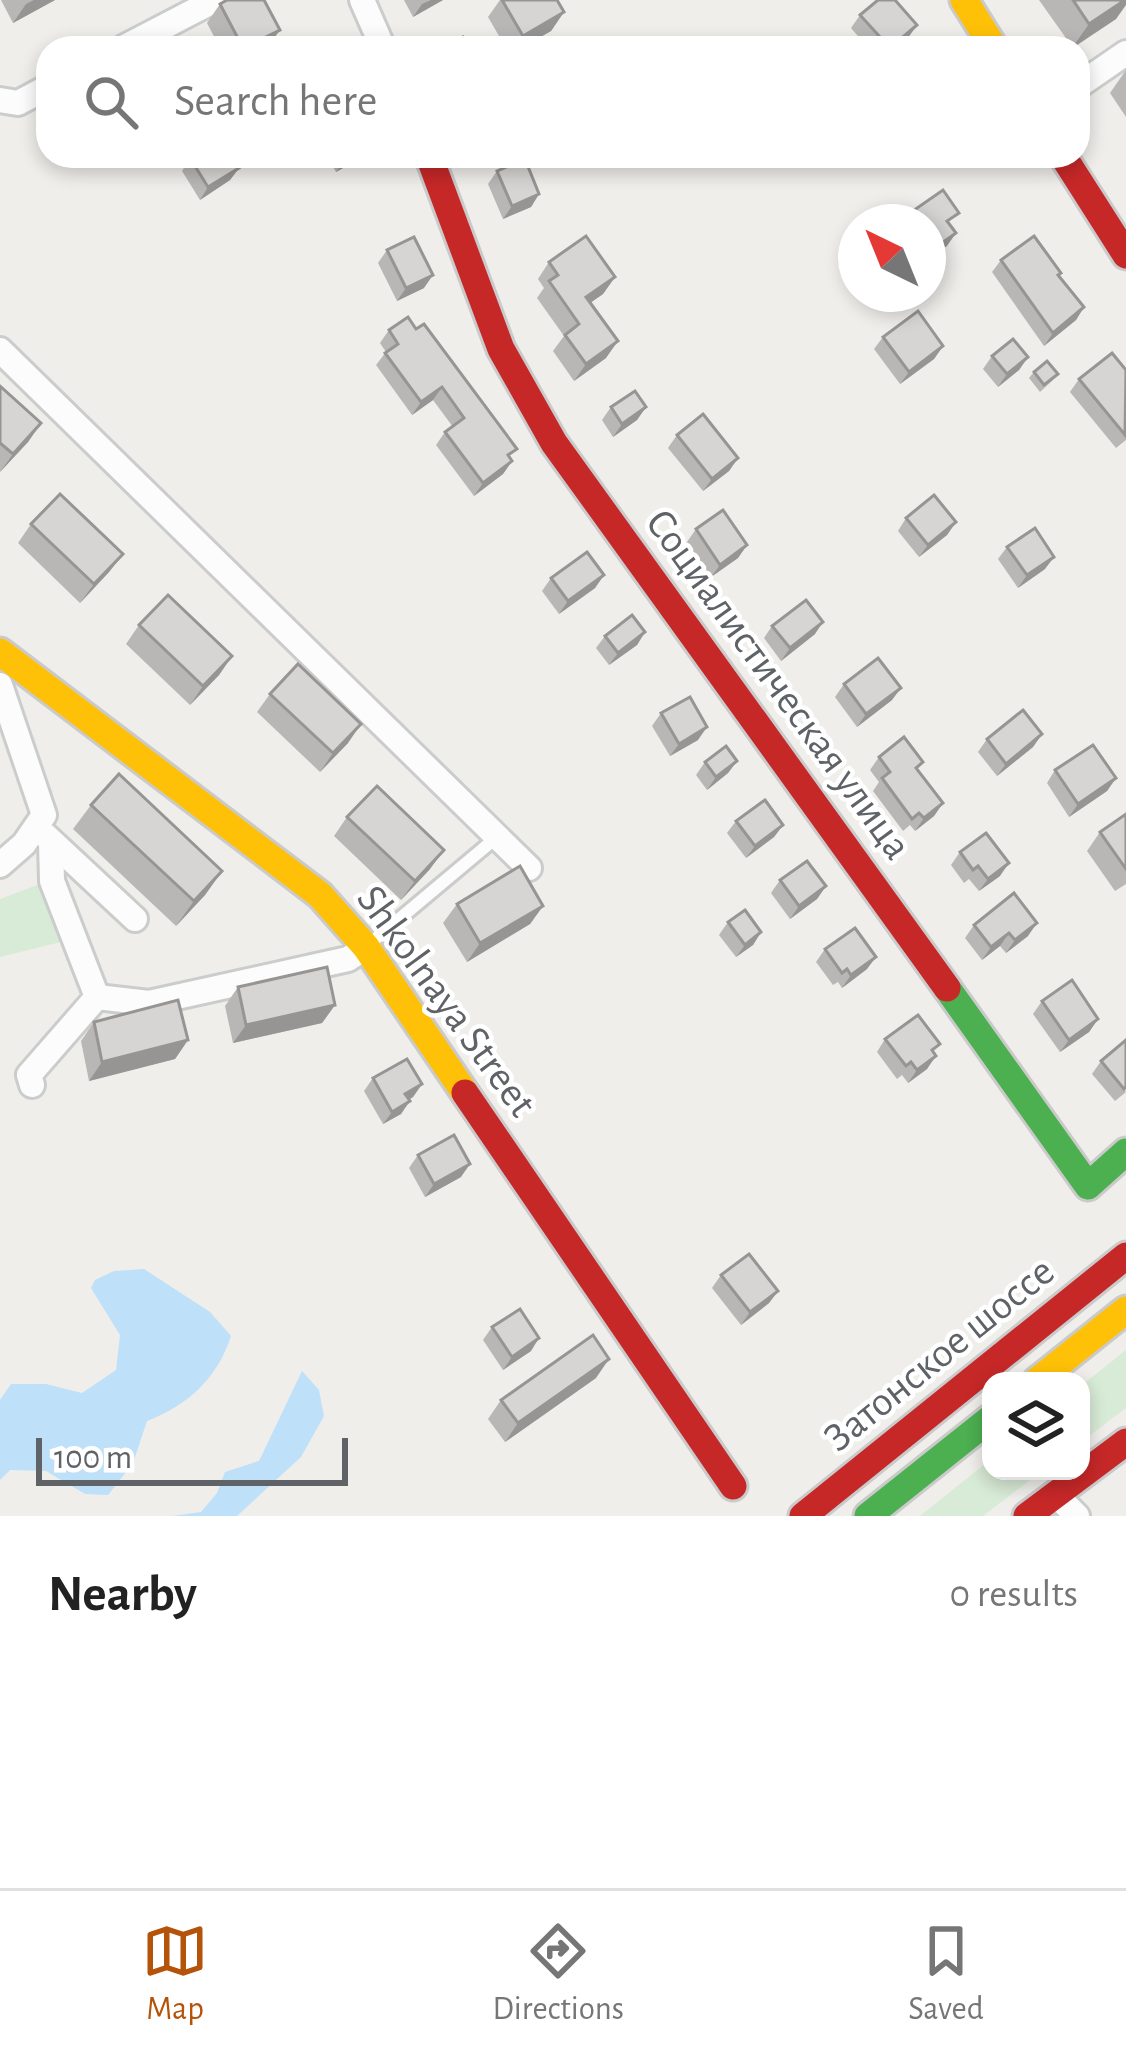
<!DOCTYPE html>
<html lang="en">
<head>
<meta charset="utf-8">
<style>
  body { margin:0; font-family:"Alegreya Sans",sans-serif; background:#f6f6f6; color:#222 }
  .controls { position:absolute; right:36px; bottom:36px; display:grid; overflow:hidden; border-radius:24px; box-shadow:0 6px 18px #0003 }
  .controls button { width:108px; height:108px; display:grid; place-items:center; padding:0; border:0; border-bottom:3px solid #e0e0e0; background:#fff; color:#222; font:60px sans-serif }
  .compass { position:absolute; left:838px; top:204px; width:108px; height:108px; border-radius:50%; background:#fff; box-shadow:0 6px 18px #0003; rotate:317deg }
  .scale { position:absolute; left:36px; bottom:30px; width:312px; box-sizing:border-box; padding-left:12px; border:6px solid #5f6368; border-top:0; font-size:33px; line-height:42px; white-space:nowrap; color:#5f6368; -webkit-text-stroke:9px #fff; paint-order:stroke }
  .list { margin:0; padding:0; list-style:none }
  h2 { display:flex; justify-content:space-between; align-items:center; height:156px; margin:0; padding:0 48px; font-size:51px }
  h2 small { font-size:39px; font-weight:400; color:#767676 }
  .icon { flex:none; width:66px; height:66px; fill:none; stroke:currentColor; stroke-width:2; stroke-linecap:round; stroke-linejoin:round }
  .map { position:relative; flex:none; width:1126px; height:1516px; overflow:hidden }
  .search { position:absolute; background:#fff; box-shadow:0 6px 18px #0003; left:36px; right:36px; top:36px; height:132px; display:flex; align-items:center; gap:30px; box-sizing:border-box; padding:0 42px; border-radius:36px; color:#767676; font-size:45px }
  .sheet { height:372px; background:#fff }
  nav { display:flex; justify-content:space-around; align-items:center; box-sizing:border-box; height:168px; border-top:3px solid #e0e0e0; background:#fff; font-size:33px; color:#767676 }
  nav a { display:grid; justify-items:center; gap:6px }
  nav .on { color:#b45309 }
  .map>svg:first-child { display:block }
</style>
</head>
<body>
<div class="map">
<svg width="1126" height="1516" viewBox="0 0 1126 1516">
  <rect width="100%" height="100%" fill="#efeeea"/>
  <g fill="#d8ebd6">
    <path d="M 40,884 L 61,942 L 0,957 L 0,899 Z"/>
    <path d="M 1126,1350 L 1126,1408 L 1081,1442 L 1081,1386 Z"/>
    <path d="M 991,1459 L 991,1471 L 1042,1471 L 983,1516 L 920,1516 Z"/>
  </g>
  <g fill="#bfe0f9">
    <path d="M 144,1269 L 210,1312 L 231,1336 C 217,1379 188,1405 147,1421 L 133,1463 L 108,1495 L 85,1494 L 46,1471 L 10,1470 L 0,1480 L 0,1400 L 11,1384 L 46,1384 L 82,1393 L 116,1370 L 120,1335 L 91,1288 L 95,1280 L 114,1271 Z"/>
    <path d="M 302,1371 L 319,1390 L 324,1416 L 301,1457 L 237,1516 L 173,1516 L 201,1512 L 217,1493 L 225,1472 L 259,1461 Z"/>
  </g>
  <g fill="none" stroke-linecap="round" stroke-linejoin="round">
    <g stroke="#cbcccc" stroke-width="18">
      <path id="lane" d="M 367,946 L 497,837"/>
    </g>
    <g stroke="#cbcccc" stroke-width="30">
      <g id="street">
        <path d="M 362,0 L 383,48"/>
        <path d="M 123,48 L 215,0"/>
        <path d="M 1078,86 L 1126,53"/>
        <path d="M 0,100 L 18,103 L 48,87"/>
        <path d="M 0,350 L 529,868"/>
        <path d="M 0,685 L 44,815 L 24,844 L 0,865"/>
        <path d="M 46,836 L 135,919"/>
        <path d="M 97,997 L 149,1003 L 348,959 L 366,947"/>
        <path d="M 32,1085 L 29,1075 L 97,997 L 52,881 L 51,842"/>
        <path d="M 1055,1494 L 1077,1516"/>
      </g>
    </g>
    <g stroke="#cacacb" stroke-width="33">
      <g id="fast">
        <path d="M 947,988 L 1088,1186 L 1126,1152"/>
        <path d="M 868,1516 L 991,1418"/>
      </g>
    </g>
    <g stroke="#cacacb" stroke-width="33">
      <g id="slow">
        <path d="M 964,0 L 994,48"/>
        <path d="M 0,652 L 320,895 L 366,947 L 465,1093"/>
        <path d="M 1037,1381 L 1126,1310"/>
      </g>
    </g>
    <g stroke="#cacacb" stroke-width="33">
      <g id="jam">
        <path d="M 429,156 L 501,349 L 554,443 L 947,988"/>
        <path d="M 1063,156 L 1126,255"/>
        <path d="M 465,1093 L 733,1486"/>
        <path d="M 803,1516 L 1126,1256"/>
        <path d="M 1027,1516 L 1126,1442"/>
      </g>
    </g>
    <use href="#lane" stroke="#fdfcfc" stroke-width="12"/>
    <use href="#street" stroke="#fdfcfc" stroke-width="24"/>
    <use href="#fast" stroke="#4caf50" stroke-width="27"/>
    <use href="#slow" stroke="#ffc107" stroke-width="27"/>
    <use href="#jam" stroke="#c62828" stroke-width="27"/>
  </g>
  <g fill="#b8b7b5">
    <path d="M 1,0 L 55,0 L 13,23 Z"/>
    <path d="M 404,0 L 443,0 L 413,17 Z"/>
    <path d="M 500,0 L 557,0 L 564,12 L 551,31 L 521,48 L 506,48 L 488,17 Z"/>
    <path d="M 1039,0 L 1126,0 L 1116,19 L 1073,48 Z"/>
    <path d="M 220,4 L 267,48 L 220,48 L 207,23 Z"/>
    <path d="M 860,15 L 908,38 L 896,48 L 868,48 L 851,28 Z"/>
    <path d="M 1126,70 L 1126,117 L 1110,93 Z"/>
    <path d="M 327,156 L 364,156 L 336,172 Z"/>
    <path d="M 190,158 L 239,168 L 230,180 L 200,200 L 182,171 Z"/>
    <path d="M 497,171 L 539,194 L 531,207 L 503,219 L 488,184 Z"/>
    <path d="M 387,250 L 424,288 L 397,301 L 378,263 Z"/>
    <path d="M 1001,260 L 1061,273 L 1059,276 L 1084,307 L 1076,320 L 1044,346 L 992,272 Z"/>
    <path d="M 549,262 L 615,277 L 603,294 L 590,303 L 606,358 L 574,381 L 553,351 L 564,336 L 537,298 L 544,288 L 538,279 Z"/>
    <path d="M 389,330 L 512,461 L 503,474 L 474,496 L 436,445 L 445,432 L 453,427 L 433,400 L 412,415 L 376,365 L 386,352 L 380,343 Z"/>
    <path d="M 883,337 L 943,346 L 934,359 L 900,384 L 874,349 Z"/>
    <path d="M 992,356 L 1028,357 L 1019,370 L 998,387 L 983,369 Z"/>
    <path d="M 1126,370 L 1126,440 L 1116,448 L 1070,392 L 1079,379 Z"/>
    <path d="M 1034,372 L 1053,380 L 1040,392 L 1029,378 Z"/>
    <path d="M 0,386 L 41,423 L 28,442 L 0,472 Z"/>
    <path d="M 611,407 L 646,407 L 637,420 L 613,437 L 602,420 Z"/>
    <path d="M 677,435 L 738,458 L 729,471 L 703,491 L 668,448 Z"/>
    <path d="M 906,518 L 956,522 L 947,535 L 919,557 L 898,531 Z"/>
    <path d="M 31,524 L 123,554 L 109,572 L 80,603 L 18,543 Z"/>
    <path d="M 696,529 L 747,545 L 738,558 L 711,577 L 687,542 Z"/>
    <path d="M 1007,547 L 1045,569 L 1018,588 L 998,559 Z"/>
    <path d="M 604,575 L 595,588 L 559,614 L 542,591 L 551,578 Z"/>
    <path d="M 139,625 L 232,656 L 219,675 L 190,705 L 126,644 Z"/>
    <path d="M 772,626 L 815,634 L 781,661 L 764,638 Z"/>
    <path d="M 645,632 L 637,645 L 609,665 L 596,648 L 605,636 Z"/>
    <path d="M 844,684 L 892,700 L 857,727 L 835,697 Z"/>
    <path d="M 270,694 L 348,743 L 320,772 L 257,712 Z"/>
    <path d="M 661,713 L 698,740 L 670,756 L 652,726 Z"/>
    <path d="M 1042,734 L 1033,747 L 997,776 L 978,752 L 987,739 Z"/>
    <path d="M 879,757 L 917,770 L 943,803 L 934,816 L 915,831 L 910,825 L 903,831 L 873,791 L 879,782 L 870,770 Z"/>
    <path d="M 737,761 L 728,773 L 707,790 L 696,775 L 705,762 Z"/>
    <path d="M 1055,770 L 1116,778 L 1107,791 L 1069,817 L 1047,783 Z"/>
    <path d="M 91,805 L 222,871 L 205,895 L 176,926 L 73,829 Z"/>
    <path d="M 1126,814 L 1126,884 L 1115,891 L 1087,851 L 1100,832 Z"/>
    <path d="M 347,817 L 430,869 L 401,900 L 334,836 Z"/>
    <path d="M 736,821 L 783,825 L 774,837 L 746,858 L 727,833 Z"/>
    <path d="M 960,852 L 1000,876 L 979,891 L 969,879 L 964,883 L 951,865 Z"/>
    <path d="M 780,880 L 826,886 L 817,899 L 790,919 L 771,893 Z"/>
    <path d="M 457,904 L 543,906 L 530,924 L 467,962 L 443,923 Z"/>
    <path d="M 728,922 L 761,932 L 753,945 L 736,957 L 719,935 Z"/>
    <path d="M 974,925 L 1028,936 L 1006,953 L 1000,946 L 982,960 L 965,938 Z"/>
    <path d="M 825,949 L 867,969 L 842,988 L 838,982 L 833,985 L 816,962 Z"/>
    <path d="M 238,987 L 335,1005 L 322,1023 L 233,1043 L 225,1006 Z"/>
    <path d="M 1042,1001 L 1098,1019 L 1089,1032 L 1060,1052 L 1033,1014 Z"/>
    <path d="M 94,1022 L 188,1040 L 175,1059 L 89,1081 L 81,1041 Z"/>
    <path d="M 885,1039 L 934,1053 L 927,1069 L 908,1083 L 902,1075 L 897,1079 L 877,1052 Z"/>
    <path d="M 1101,1061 L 1126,1092 L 1115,1101 L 1092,1074 Z"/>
    <path d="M 373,1078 L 422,1084 L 413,1097 L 409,1100 L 401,1114 L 383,1124 L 364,1091 Z"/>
    <path d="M 418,1155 L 461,1177 L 425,1197 L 409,1168 Z"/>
    <path d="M 721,1275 L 778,1291 L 769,1303 L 741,1325 L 712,1288 Z"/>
    <path d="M 492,1327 L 531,1351 L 503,1370 L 483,1340 Z"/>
    <path d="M 596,1378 L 505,1442 L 488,1419 L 501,1400 Z"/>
  </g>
  <g fill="#969594">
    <path d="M 34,0 L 55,0 L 13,23 L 26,4 Z"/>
    <path d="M 431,0 L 443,0 L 413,17 L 422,4 Z"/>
    <path d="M 1126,0 L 1126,5 L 1116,19 L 1072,48 L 1089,24 Z"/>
    <path d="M 564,12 L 551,31 L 521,48 L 514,48 L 523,36 Z"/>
    <path d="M 917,25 L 908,38 L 896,48 L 890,48 Z"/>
    <path d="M 280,30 L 267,48 L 245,48 Z"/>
    <path d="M 351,156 L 364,156 L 336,172 L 345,160 Z"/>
    <path d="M 239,168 L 230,180 L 200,200 L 208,187 Z"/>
    <path d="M 539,194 L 531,207 L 503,219 L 512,206 Z"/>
    <path d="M 956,233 L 947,246 L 928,259 L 932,250 Z"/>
    <path d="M 433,275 L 424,288 L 397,301 L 406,288 Z"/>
    <path d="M 615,277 L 603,294 L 574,314 L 586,297 Z"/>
    <path d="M 1084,307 L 1076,320 L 1044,346 L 1053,333 Z"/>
    <path d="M 618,341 L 606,358 L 574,381 L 586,364 Z"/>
    <path d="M 943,346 L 934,359 L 900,384 L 909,372 Z"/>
    <path d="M 1028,357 L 1019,370 L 998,387 L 1007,374 Z"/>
    <path d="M 442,387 L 433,400 L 412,415 L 421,402 Z"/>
    <path d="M 646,407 L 637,420 L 613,437 L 622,424 Z"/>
    <path d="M 41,423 L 28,442 L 0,472 L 13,454 Z"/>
    <path d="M 738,458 L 729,471 L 703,491 L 712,479 Z"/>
    <path d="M 512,461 L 503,474 L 474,496 L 483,483 Z"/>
    <path d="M 956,522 L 947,535 L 919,557 L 928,545 Z"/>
    <path d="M 747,545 L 738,558 L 711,577 L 720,565 Z"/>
    <path d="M 123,554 L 109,572 L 80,603 L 94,584 Z"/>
    <path d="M 1054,557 L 1045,569 L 1018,588 L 1027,575 Z"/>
    <path d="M 604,575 L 595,588 L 559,614 L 568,601 Z"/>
    <path d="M 823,622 L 815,634 L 781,661 L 790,648 Z"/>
    <path d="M 645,632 L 637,645 L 609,665 L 618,653 Z"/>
    <path d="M 232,656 L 219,675 L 190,705 L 203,686 Z"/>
    <path d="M 901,688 L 892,700 L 857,727 L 866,714 Z"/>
    <path d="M 361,724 L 348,743 L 320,772 L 333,753 Z"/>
    <path d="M 707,727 L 698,740 L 670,756 L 679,744 Z"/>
    <path d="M 1042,734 L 1033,747 L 997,776 L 1006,764 Z"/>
    <path d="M 737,761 L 728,773 L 707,790 L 716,777 Z"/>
    <path d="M 1116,778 L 1107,791 L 1069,817 L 1078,804 Z"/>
    <path d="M 943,803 L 934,816 L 915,831 L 924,818 Z"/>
    <path d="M 783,825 L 774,837 L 746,858 L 755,846 Z"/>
    <path d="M 444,850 L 430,869 L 401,900 L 415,881 Z"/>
    <path d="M 1009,863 L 1000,876 L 979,891 L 988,879 Z"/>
    <path d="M 222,871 L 205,895 L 176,926 L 194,901 Z"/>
    <path d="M 826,886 L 817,899 L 790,919 L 799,906 Z"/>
    <path d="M 543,906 L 530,924 L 467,962 L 480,943 Z"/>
    <path d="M 1037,923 L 1028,936 L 1006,953 L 1015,940 Z"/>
    <path d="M 761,932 L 753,945 L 736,957 L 745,945 Z"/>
    <path d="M 1009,933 L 1000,946 L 982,960 L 991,947 Z"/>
    <path d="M 876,957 L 867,969 L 842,988 L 851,975 Z"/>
    <path d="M 335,1005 L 322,1023 L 233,1043 L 246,1025 Z"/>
    <path d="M 1098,1019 L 1089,1032 L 1060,1052 L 1069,1040 Z"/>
    <path d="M 188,1040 L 175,1059 L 89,1081 L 102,1062 Z"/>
    <path d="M 936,1056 L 927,1069 L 908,1083 L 917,1070 Z"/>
    <path d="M 422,1084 L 413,1097 L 396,1107 L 405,1094 Z"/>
    <path d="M 410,1101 L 401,1114 L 383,1124 L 392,1112 Z"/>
    <path d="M 470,1164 L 461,1177 L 425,1197 L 434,1184 Z"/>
    <path d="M 778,1291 L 769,1303 L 741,1325 L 750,1312 Z"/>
    <path d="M 539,1338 L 531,1351 L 503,1370 L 512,1357 Z"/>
    <path d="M 609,1359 L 596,1378 L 505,1442 L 518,1423 Z"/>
  </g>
  <g fill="#d6d5d3" stroke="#969594" stroke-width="3">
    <path d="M 227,0 L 264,0 L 280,30 L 243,48 L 220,4 Z"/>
    <path d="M 502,0 L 557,0 L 564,12 L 523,36 Z"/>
    <path d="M 878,0 L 895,0 L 917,25 L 890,48 L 860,15 Z"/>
    <path d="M 1073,0 L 1125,0 L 1089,24 Z"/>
    <path d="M 463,37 L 468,48 L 438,48 Z"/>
    <path d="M 194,156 L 231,156 L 239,168 L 208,187 L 190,158 Z"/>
    <path d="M 525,159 L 539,194 L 512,206 L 497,171 Z"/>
    <path d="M 943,190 L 959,213 L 947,221 L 956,233 L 932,250 L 928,245 L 928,222 L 912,222 L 907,215 Z"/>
    <path d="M 586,236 L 615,277 L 586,297 L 618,341 L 586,364 L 565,335 L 579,324 L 549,281 L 558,275 L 549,262 Z"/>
    <path d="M 1034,236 L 1061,273 L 1058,275 L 1084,307 L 1053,333 L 1001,260 Z"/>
    <path d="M 414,237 L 433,275 L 406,288 L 387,250 Z"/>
    <path d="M 918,311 L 943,346 L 909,372 L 883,337 Z"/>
    <path d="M 408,317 L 416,329 L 424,324 L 517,449 L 508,455 L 512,461 L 483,483 L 445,432 L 464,418 L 442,387 L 421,402 L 385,353 L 398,344 L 389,330 Z"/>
    <path d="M 1013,339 L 1028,357 L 1007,374 L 992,356 Z"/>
    <path d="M 1112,353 L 1126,370 L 1125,435 L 1079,379 Z"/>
    <path d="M 1047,361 L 1058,374 L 1044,385 L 1034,372 Z"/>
    <path d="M 0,386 L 41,423 L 13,454 L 0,443 Z"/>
    <path d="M 635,391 L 646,407 L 622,424 L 611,407 Z"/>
    <path d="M 703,414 L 738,458 L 712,479 L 677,435 Z"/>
    <path d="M 60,494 L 123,554 L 94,584 L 31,524 Z"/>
    <path d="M 934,495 L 956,522 L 928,545 L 906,518 Z"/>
    <path d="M 723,510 L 747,545 L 720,565 L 696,529 Z"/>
    <path d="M 1035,528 L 1054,557 L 1027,575 L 1007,547 Z"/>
    <path d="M 587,552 L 604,575 L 568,601 L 551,578 Z"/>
    <path d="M 168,595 L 232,656 L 203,686 L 139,625 Z"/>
    <path d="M 806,600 L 823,622 L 790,648 L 772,626 Z"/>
    <path d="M 632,615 L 645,632 L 618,653 L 605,636 Z"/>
    <path d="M 878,658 L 901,688 L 866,714 L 844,684 Z"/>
    <path d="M 298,664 L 361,724 L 333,753 L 270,694 Z"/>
    <path d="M 690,697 L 707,727 L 679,744 L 661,713 Z"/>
    <path d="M 1023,710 L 1042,734 L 1006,764 L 987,739 Z"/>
    <path d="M 904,737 L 923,762 L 916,768 L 943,803 L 924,818 L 919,813 L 912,819 L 882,778 L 890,772 L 879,757 Z"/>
    <path d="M 1093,745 L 1116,778 L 1078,804 L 1055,770 Z"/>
    <path d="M 726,746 L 737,761 L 716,777 L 705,762 Z"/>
    <path d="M 119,774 L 222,871 L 194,901 L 91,805 Z"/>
    <path d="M 377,786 L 444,850 L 415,881 L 347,817 Z"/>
    <path d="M 765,800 L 783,825 L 755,846 L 736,821 Z"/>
    <path d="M 1126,814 L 1126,869 L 1100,832 Z"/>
    <path d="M 986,833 L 1009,863 L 988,879 L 978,866 L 973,870 L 960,852 Z"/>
    <path d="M 807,861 L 826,886 L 799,906 L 780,880 Z"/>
    <path d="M 520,866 L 543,906 L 480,943 L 457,904 Z"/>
    <path d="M 1014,893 L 1037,923 L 1015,940 L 1009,933 L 991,947 L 974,925 Z"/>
    <path d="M 745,910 L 761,932 L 745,945 L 728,922 Z"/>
    <path d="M 855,928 L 876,957 L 851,975 L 847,969 L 842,973 L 825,949 Z"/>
    <path d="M 327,967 L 335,1005 L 246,1025 L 238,987 Z"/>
    <path d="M 1072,980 L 1098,1019 L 1069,1040 L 1042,1001 Z"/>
    <path d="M 178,1000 L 188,1040 L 102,1062 L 94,1022 Z"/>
    <path d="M 918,1015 L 940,1044 L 932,1050 L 936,1056 L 917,1070 L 911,1062 L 906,1066 L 885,1039 Z"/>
    <path d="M 1126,1040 L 1126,1087 L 1124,1089 L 1101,1061 Z"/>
    <path d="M 407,1059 L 422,1084 L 405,1094 L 410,1101 L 392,1112 L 373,1078 Z"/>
    <path d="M 454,1135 L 470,1164 L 434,1184 L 418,1155 Z"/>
    <path d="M 749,1254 L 778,1291 L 750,1312 L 721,1275 Z"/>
    <path d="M 520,1309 L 539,1338 L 512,1357 L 492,1327 Z"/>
    <path d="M 593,1335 L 609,1359 L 518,1423 L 501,1400 Z"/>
  </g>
  <g text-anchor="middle" stroke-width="9" stroke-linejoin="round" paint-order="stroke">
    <g font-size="42" fill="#5f6368" stroke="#fff">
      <text transform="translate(780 683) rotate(54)" y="15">Социалистическая улица</text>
      <text transform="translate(448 1000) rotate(54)" y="15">Shkolnaya Street</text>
      <text transform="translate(938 1353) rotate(-39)" y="15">Затонское шоссе</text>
    </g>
  </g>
</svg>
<div class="controls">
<button><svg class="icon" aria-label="layers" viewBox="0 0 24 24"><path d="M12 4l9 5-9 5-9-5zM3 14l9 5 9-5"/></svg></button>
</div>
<svg class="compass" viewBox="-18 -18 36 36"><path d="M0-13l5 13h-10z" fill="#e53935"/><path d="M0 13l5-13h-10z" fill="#767676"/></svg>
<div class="scale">100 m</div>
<div class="search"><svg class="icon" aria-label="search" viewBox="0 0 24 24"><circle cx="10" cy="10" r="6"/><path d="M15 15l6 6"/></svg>Search here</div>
</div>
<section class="sheet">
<h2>Nearby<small>0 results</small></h2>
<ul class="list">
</ul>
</section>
<nav>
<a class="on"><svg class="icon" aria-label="map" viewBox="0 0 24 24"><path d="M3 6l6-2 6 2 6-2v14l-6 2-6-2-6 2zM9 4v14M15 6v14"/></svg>Map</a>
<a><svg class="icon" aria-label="directions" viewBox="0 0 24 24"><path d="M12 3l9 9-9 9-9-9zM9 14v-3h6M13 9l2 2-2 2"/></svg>Directions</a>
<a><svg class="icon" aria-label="saved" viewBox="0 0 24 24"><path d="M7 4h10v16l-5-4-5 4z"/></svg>Saved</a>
</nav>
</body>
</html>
